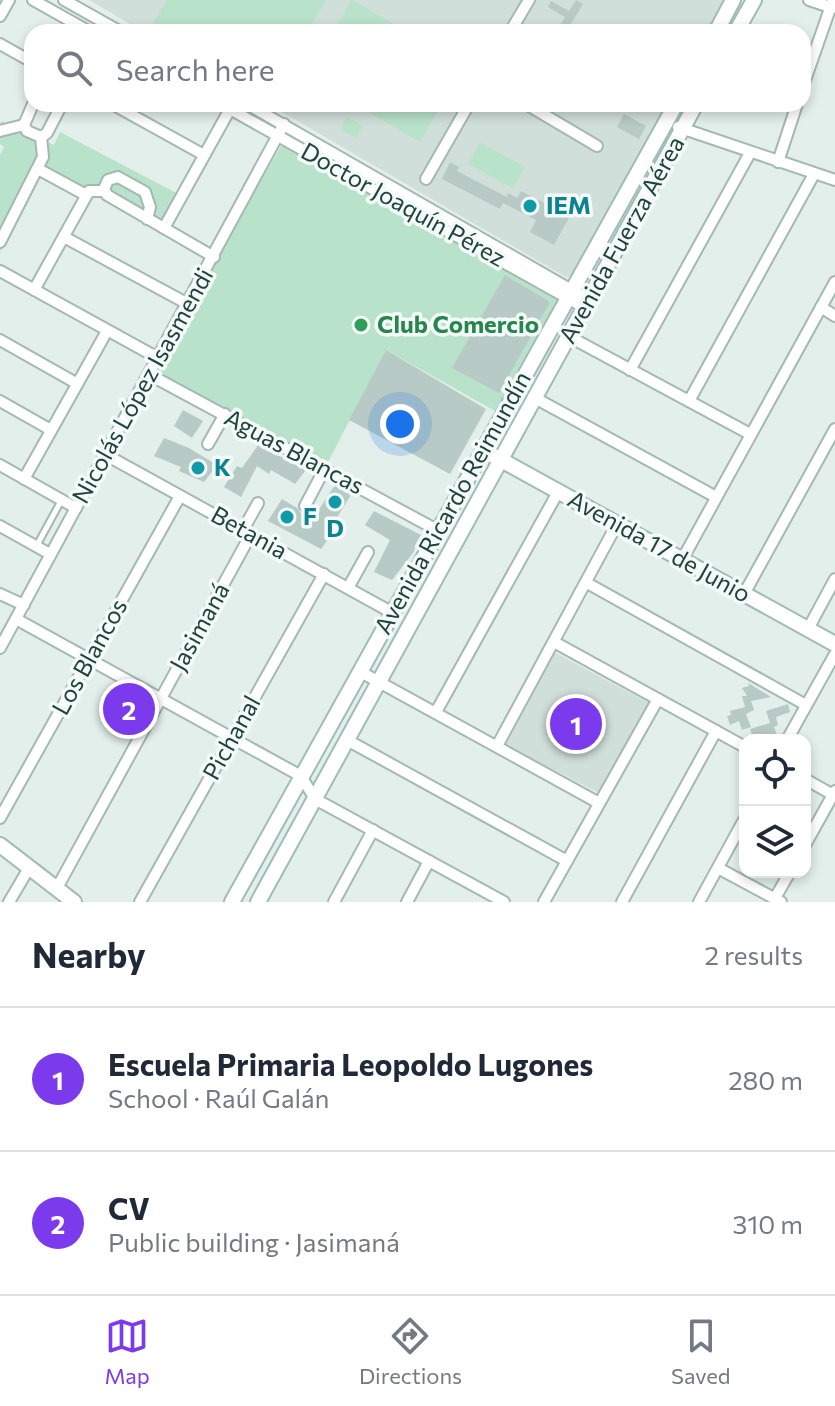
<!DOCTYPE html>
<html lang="en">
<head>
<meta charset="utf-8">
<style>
  body { margin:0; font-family:Commissioner,sans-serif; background:#f6f6f7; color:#1f2937 }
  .controls { position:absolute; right:24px; bottom:24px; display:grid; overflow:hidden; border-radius:16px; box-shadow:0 4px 12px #0003 }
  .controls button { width:72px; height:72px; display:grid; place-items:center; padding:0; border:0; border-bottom:2px solid #e0e1e3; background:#fff; color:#1f2937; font:40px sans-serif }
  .you { position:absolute; left:400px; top:424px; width:28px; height:28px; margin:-20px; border:6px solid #fff; border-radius:50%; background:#1a73e8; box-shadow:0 0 0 12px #1a73e833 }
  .badge { display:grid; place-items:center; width:52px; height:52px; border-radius:50%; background:#7c3aed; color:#fff; font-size:26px; font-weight:700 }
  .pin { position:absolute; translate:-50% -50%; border:4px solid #fff; box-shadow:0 2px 8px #0006 }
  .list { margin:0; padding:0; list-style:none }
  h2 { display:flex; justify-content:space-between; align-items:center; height:104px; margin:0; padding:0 32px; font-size:34px }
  h2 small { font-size:26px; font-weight:400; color:#747a83 }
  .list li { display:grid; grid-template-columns:52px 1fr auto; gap:24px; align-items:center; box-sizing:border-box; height:144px; padding:0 32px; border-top:2px solid #e0e1e3 }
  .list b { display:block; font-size:30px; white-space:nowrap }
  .list p { margin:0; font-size:26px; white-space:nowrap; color:#747a83 }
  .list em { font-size:26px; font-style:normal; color:#747a83 }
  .icon { flex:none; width:44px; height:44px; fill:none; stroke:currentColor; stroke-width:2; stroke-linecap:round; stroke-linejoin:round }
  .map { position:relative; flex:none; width:835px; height:902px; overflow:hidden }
  .search { position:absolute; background:#fff; box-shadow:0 4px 12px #0003; left:24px; right:24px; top:24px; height:88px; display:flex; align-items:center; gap:20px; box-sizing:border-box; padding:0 28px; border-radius:24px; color:#747a83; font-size:30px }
  .sheet { height:392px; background:#fff }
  nav { display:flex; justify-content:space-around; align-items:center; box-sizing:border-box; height:112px; border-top:2px solid #e0e1e3; background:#fff; font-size:22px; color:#747a83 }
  nav a { display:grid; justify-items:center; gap:4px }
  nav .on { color:#7c3aed }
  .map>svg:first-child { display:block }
</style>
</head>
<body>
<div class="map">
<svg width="835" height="902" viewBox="0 0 835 902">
  <rect width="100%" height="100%" fill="#e3efeb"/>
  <g fill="#d1dfda">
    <path d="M 89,0 L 725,0 L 708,32 L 144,32 Z"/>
    <path d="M 268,104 L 669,104 L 578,275 L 566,277 Z"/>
    <path d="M 554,652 L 649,703 L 599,793 L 503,744 Z"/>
  </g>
  <g fill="#b9e2ca">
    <path d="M 167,0 L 326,0 L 307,32 L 168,32 L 153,23 Z"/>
    <path d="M 351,0 L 352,0 L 408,32 L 333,32 Z"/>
    <path d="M 354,104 L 442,104 L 420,142 Z"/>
    <path d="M 347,117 L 363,126 L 356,138 L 340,129 Z"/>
    <path d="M 1,121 L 54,145 L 60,132 L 182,196 L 162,227 L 43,169 L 0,252 L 0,155 L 4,147 L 0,144 Z"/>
    <path d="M 480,142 L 525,167 L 513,188 L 468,164 Z"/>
    <path d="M 282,144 L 557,300 L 495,411 L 386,350 L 325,468 L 150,375 Z"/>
  </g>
  <g fill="#b8cac5">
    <path d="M 576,0 L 583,4 L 566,32 L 556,32 L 565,17 L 548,7 L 551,1 L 569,11 Z"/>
    <path d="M 624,114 L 646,126 L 639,139 L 617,127 Z"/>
    <path d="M 450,162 L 459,167 L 457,171 L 507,197 L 508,193 L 517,198 L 521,191 L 570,216 L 554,245 L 530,232 L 536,220 L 503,203 L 500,209 L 442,179 Z"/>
    <path d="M 505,275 L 550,302 L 499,393 L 452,368 Z"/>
    <path d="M 386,350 L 486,409 L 450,474 L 349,420 Z"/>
    <path d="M 183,410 L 203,421 L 192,438 L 174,426 Z"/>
    <path d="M 164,438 L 189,448 L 217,465 L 204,482 L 179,471 L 181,467 L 154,456 Z"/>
    <path d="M 258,445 L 306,470 L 295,484 L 271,470 L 269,474 L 257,466 L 241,497 L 224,487 L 237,466 L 242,468 Z"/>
    <path d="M 335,485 L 351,495 L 331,527 L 335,530 L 321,549 L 268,521 L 282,499 L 297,508 L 301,513 L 314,517 Z"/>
    <path d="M 374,511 L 421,535 L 413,553 L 392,580 L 374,572 L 390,540 L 365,525 Z"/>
    <path d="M 748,683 L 771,697 L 751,701 L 754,710 L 746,714 L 751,727 L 742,730 L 739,721 L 730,725 L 727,716 L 731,715 L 730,711 L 745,707 L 742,696 L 747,696 L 742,688 L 749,686 Z"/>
    <path d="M 116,693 L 141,705 L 144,712 L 139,721 L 110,706 Z"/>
    <path d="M 788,704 L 790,712 L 776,717 L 778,725 L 774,727 L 777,735 L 773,740 L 753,738 L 750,729 L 770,723 L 766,711 Z"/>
  </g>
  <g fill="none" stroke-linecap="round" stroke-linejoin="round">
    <g stroke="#a5b8b4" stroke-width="9">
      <path id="lane" d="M 37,545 L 61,501"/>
    </g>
    <g stroke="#a5b8b4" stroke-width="14">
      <g id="street">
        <path d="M 33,0 L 90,32"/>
        <path d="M 64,0 L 121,32"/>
        <path d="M 809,0 L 833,8"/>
        <path d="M 0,16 L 9,0"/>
        <path d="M 510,32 L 529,0"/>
        <path d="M 0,44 L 32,62"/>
        <path d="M 803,86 L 833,0"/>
        <path d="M 33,104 L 24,125 L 27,131 L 41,137 L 47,133 L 62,104"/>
        <path d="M 112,104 L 204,155"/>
        <path d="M 221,104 L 585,308"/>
        <path d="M 247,104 L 589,300"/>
        <path d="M 526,104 L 597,146"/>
        <path d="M 678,127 L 835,180"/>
        <path d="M 0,131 L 24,125"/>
        <path d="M 778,162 L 797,104"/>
        <path d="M 38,169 L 86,195"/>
        <path d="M 426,179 L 469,104"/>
        <path d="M 147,219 L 150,207 L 145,192 L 118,177 L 108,180 L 104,189 L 107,195 L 214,257"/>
        <path d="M 164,228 L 230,109"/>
        <path d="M 64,237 L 188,304"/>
        <path d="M 0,242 L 43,157 L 41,137"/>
        <path d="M 0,271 L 158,358"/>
        <path d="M 34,290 L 89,191 L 104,191"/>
        <path d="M 821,307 L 835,316"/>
        <path d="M 568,336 L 750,434"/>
        <path d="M 0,340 L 76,383"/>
        <path d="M 630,370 L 750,153"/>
        <path d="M 150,375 L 437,530"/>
        <path d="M 535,398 L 716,497"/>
        <path d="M 0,401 L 51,430"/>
        <path d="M 689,401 L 814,174"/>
        <path d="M 208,444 L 225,414"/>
        <path d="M 106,455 L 391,612"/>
        <path d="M 0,465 L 76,508"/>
        <path d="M 24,479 L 107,331"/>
        <path d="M 305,506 L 325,468"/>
        <path d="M 0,526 L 50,554"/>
        <path d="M 243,530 L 258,503"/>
        <path d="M 682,560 L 835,282"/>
        <path d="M 587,583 L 806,705"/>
        <path d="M 348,588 L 368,552"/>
        <path d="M 0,594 L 24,605"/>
        <path d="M 744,594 L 835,429"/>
        <path d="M 16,619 L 301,776 L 315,799 L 504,902"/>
        <path d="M 808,629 L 835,579"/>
        <path d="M 554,642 L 745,747"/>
        <path d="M 0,648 L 284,124"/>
        <path d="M 359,671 L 599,803"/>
        <path d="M 436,712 L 558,492"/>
        <path d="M 347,740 L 567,861"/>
        <path d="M 787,740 L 835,654"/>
        <path d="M 497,746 L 617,524"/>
        <path d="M 805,779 L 835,796"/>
        <path d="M 0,818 L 180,496"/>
        <path d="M 805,845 L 835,791"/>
        <path d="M 718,868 L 781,902"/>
        <path d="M 57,888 L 251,534"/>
        <path d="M 775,898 L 790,872"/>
        <path d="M 9,902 L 29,868"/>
        <path d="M 140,902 L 324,574"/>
        <path d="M 334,902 L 373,830"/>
        <path d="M 407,902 L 429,861"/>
        <path d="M 544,902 L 658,699"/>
        <path d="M 622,902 L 716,731"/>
        <path d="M 699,902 L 745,818"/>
      </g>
    </g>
    <g stroke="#a0bcb6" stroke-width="18">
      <g id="secondary">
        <path d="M 716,32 L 733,0"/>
        <path d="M 736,32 L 754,0"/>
        <path d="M 483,450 L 835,644"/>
        <path d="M 0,845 L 74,902"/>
        <path d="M 232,902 L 676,104"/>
        <path d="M 258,902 L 696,104"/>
      </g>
    </g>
    <use href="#lane" stroke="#fff" stroke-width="5"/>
    <use href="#street" stroke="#fff" stroke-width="10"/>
    <use href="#secondary" stroke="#fff" stroke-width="14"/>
  </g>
  <g fill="#0f9aa8" stroke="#f4faf8" stroke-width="3">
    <circle cx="530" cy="206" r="8"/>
    <circle cx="198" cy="468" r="8"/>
    <circle cx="335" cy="502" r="8"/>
    <circle cx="287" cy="517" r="8"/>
  </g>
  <circle fill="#2e9e5b" stroke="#f4faf8" stroke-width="3" cx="361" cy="325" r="8"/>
  <g text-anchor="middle" stroke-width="7" stroke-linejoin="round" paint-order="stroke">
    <g font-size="24" fill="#20433e" stroke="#f4faf8">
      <text transform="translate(403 205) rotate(29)" y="8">Doctor Joaquín Pérez</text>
      <text transform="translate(622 240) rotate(-61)" y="8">Avenida Fuerza Aérea</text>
      <text transform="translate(143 386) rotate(-61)" y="8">Nicolás López Isasmendi</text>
      <text transform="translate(294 452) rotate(28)" y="8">Aguas Blancas</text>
      <text transform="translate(453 503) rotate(-61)" y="8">Avenida Ricardo Reimundín</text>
      <text transform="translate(249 533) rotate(29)" y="8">Betania</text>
      <text transform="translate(659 547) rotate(29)" y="8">Avenida 17 de Junio</text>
      <text transform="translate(200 627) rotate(-61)" y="8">Jasimaná</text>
      <text transform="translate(90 657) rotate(-61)" y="8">Los Blancos</text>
      <text transform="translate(232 738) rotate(-61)" y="8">Pichanal</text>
    </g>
    <g font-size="24" font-weight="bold" fill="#0d838f" stroke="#f4faf8" text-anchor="start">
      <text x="546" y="214">IEM</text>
      <text x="214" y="476">K</text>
      <text x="303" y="525">F</text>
      <text x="335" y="537" text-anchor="middle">D</text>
    </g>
    <g font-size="24" font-weight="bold" fill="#27864d" stroke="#f4faf8" text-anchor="start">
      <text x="377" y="333">Club Comercio</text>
    </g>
  </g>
</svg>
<div class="controls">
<button><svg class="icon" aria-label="locate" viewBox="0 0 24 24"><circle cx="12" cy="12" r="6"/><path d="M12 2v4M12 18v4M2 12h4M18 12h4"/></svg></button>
<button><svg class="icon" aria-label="layers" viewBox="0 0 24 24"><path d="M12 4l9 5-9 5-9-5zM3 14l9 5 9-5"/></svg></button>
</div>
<div class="you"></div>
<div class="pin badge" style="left:576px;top:724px">1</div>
<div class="pin badge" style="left:129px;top:709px">2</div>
<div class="search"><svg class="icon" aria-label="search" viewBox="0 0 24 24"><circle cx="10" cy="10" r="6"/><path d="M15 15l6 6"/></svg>Search here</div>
</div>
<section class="sheet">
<h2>Nearby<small>2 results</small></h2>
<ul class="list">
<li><span class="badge">1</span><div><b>Escuela Primaria Leopoldo Lugones</b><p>School · Raúl Galán</p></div><em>280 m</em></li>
<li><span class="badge">2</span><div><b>CV</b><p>Public building · Jasimaná</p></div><em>310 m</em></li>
</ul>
</section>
<nav>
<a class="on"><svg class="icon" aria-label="map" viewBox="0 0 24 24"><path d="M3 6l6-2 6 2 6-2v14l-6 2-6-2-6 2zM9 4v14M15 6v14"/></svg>Map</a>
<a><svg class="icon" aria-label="directions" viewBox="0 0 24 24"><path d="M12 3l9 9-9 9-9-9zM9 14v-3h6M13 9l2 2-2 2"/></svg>Directions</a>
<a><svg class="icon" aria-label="saved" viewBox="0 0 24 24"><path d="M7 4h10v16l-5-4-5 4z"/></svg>Saved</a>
</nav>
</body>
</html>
